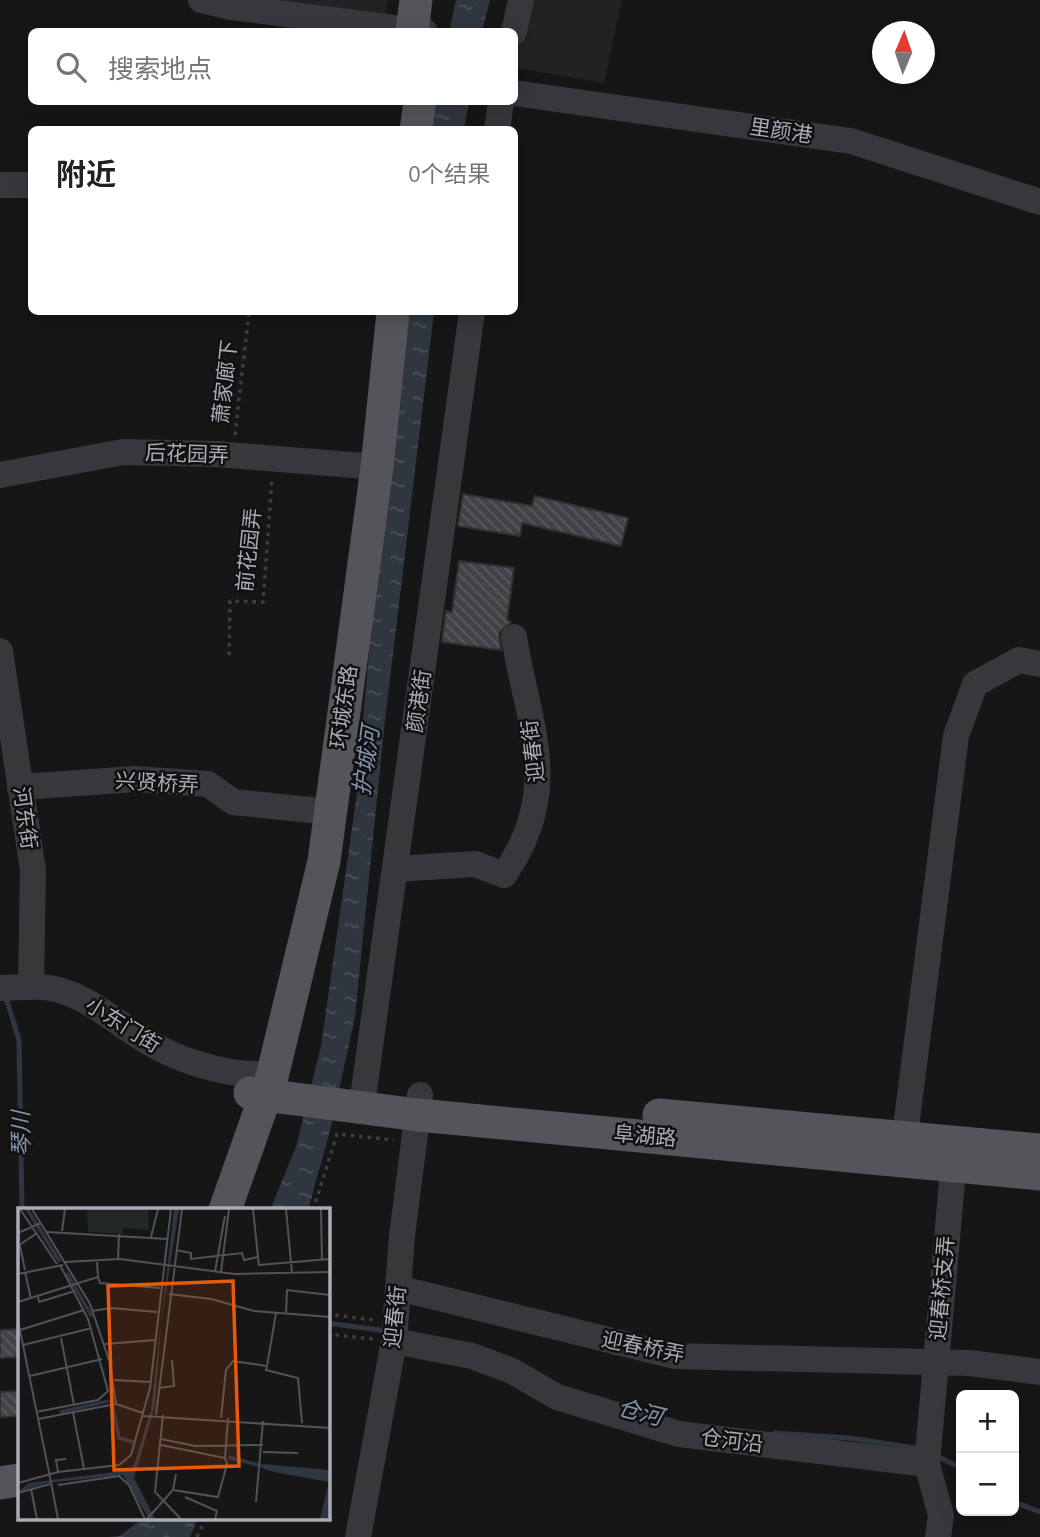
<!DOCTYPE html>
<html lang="zh">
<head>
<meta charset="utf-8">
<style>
  body { margin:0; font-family:Ubuntu,"Noto Sans SC",sans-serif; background:#f2f2f2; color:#202124 }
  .controls { position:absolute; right:21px; bottom:21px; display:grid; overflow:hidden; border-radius:10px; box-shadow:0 4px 18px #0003 }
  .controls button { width:63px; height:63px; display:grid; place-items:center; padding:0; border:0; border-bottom:2px solid #e0e0e0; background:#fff; color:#202124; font:35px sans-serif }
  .compass { position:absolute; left:872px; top:21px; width:63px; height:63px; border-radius:50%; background:#fff; box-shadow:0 4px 18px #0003; rotate:2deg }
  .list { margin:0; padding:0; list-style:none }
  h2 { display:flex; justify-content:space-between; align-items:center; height:91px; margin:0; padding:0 28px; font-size:30px }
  h2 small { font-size:23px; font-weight:400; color:#757577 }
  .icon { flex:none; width:38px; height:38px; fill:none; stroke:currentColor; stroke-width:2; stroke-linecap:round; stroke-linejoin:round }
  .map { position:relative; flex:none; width:1040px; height:1537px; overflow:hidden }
  .search { position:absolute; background:#fff; box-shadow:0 4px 18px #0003; left:28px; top:28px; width:490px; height:77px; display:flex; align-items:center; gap:18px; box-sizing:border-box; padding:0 24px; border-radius:10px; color:#757577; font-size:26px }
  .panel { position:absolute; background:#fff; box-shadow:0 4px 18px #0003; left:28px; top:126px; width:490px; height:189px; border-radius:10px }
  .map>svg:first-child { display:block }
</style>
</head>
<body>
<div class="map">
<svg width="1040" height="1537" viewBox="0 0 1040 1537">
  <defs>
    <pattern id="water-ripples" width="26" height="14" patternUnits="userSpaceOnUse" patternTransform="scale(1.75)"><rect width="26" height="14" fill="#30363f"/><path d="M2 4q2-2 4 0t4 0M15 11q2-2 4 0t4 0" fill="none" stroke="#4b5058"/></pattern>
    <pattern id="building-back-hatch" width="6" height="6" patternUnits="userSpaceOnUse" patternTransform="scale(1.75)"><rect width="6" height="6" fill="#434347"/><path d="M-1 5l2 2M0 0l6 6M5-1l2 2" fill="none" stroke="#5b5b5f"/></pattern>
  </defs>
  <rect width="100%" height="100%" fill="#161617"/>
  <g fill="#222224">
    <path d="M 249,0 L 388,0 L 385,18 Z"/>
    <path d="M 521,0 L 622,0 L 604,83 L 515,68 L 515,34 Z"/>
  </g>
  <g fill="url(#water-ripples)">
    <path d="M 456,0 L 490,0 L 482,31 L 449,31 Z"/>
    <path d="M 437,102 L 469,102 L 464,129 L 433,130 Z"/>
    <path d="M 405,312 L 434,312 L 384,729 L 355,1017 L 331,1127 L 308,1210 L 270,1210 L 296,1147 L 321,1046 L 356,800 L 378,550 Z"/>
    <path d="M 143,1518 L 198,1518 L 190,1537 L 108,1537 L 120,1536 Z"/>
  </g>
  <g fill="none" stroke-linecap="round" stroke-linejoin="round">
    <g stroke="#30363f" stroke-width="5">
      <path d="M 5,994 L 19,1040 L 22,1210"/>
      <path d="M 327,1323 L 387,1331"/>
      <path d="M 775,1433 L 850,1438 L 922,1449"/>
      <path d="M 937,1456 L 961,1468"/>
      <path d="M 1014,1502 L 1040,1512"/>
    </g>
  </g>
  <g fill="url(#building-back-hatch)" stroke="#313033" stroke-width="2">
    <path d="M 463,494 L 532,506 L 535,496 L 628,518 L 621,546 L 522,523 L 520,536 L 458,526 Z"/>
    <path d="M 459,561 L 514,568 L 507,620 L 511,622 L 499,633 L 501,650 L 442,642 L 446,611 L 452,612 Z"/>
    <path d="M 19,1329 L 19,1357 L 0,1358 L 0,1330 Z"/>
    <path d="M 19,1391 L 19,1416 L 0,1417 L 0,1392 Z"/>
  </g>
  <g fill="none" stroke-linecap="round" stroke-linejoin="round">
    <g stroke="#3d3e43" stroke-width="3.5" stroke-dasharray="3.5 5" stroke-linecap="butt">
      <path d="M 235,435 L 249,312"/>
      <path d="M 229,655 L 230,601 L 263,602 L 272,479"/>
      <path d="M 313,1210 L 337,1134 L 394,1140"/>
      <path d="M 327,1314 L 374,1320"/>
      <path d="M 327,1334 L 375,1339"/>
      <path d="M 197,1537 L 206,1518"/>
    </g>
    <g stroke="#37373c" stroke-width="26">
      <path d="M 201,0 L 231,7 L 425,32"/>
      <path d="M 514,32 L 521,0"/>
      <path d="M 514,93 L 851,141 L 1040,202"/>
      <path d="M 497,130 L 501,102"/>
      <path d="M 0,185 L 32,185"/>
      <path d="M 0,475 L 123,452 L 216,454 L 377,467"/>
      <path d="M 0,651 L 33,870 L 31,985"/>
      <path d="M 20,787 L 135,779 L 208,784 L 233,802 L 330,812"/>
      <path d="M 396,869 L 475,864 L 504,875 C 563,790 529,728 514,637"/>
      <path d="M 0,988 C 21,988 38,984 59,990 C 94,1000 117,1024 148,1042 C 178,1060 221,1074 256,1074"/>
      <path d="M 364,1090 L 472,312"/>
      <path d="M 905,1135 L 956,736 L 975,684 L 1019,660 L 1040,664"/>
      <path d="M 398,1288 L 674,1356 L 969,1363 L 1040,1372"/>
      <path d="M 394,1341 L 472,1356 L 512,1371 L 557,1397 L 679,1434 L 927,1464 L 941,1515 L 938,1537"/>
      <path d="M 927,1464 L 955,1148"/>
      <path d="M 358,1537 L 394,1341 L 402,1236 L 420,1095"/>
    </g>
    <g stroke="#54545a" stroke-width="33">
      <path d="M 412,32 L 416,0"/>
      <path d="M 416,130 L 420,102"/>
      <path d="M 250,1093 L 418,1115 L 1040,1174"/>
      <path d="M 659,1115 L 1040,1150"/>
      <path d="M 225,1210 L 272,1077 L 324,861 L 377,467 L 393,312"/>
      <path d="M 0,1483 L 19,1480"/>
    </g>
  </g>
  <g text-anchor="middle" stroke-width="5" stroke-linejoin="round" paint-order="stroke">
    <g font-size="21" fill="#a9abb6" stroke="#111112">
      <text transform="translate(781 131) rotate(8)" y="7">里颜港</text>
      <text transform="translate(225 382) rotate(-84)" y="7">萧家廊下</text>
      <text transform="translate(187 454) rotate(2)" y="7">后花园弄</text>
      <text transform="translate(249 550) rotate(-84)" y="7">前花园弄</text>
      <text transform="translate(419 701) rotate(-82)" y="7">颜港街</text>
      <text transform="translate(344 707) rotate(-82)" y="7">环城东路</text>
      <text transform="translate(533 751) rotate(-97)" y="7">迎春街</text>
      <text transform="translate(157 783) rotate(3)" y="7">兴贤桥弄</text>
      <text transform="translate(25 818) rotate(82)" y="7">河东街</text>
      <text transform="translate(123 1025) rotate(32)" y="7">小东门街</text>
      <text transform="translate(645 1136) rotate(5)" y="7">阜湖路</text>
      <text transform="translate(942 1288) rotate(-85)" y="7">迎春桥支弄</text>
      <text transform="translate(395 1317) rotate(-84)" y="7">迎春街</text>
      <text transform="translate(643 1347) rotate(11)" y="7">迎春桥弄</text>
      <text transform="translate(732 1441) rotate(7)" y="7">仓河沿</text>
    </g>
    <g font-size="23" font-style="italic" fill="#8492ad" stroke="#111112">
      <text transform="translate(366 761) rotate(-82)" y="8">护城河</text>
      <text transform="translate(21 1134) rotate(-91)" y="8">琴川</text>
      <text transform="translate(640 1412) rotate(14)" y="8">仓河</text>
    </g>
  </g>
  <g transform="translate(18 1208)">
    <rect width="312" height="312" fill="#161617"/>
    <path d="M 69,1 L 134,1 L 130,1 L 131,22 L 105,20 L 105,26 L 70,24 Z" fill="#222924"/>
    <path d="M 156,1 L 161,1 L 143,115 L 137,198 L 116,270 L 137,311 L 131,311 L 105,267 L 28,275 L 0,284 L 11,275 L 111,262 L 116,257 L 133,202 ZM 246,256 L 311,262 L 311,311 L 302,311 L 311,274 L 256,264 L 246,261 Z" fill="#30363f"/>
    <path fill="none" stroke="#30363f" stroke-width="3.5" d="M 9,1 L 42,54M 49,65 L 74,109M 95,199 L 101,230 L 115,234M 42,204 L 91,193M 210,249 L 248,259"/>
    <path fill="none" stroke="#515257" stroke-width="2" d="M 2,1 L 39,56M 14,1 L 72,96 L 92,155 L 98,196M 235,1 L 240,49M 268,1 L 274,65M 303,1 L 304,53M 44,23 L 47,1M 29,24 L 149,31M 0,25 L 23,15M 133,29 L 140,1M 0,38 L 19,25M 2,38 L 7,62M 158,42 L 173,45 L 173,51 L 224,45 L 226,52 L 240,49 L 241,57 L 312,51M 100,51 L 101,26M 47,54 L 102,51 L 217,66 L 312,64M 197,63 L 207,8M 7,64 L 13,91M 203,64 L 211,1M 0,66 L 45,57M 80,69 L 82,75 L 142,80M 151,86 L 193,91 L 236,103 L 312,109M 20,89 L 21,94 L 57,83M 0,94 L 80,69 L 79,54M 74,103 L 93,100 L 139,104M 268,105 L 269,82 L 312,87M 0,113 L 31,264M 2,122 L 66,102M 43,130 L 56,197M 87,136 L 137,132M 5,137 L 74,120M 249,158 L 258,105M 12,168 L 84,151M 96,172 L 133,174M 141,180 L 156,178 L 154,152M 98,196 L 125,205M 18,204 L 80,192 L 90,183 L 70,111 L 42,57M 55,204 L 66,261M 138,207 L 164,1M 145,207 L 137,284 L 163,311M 125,208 L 312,220M 203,210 L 208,162 L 215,153 L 249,158 L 248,162 L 280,170 L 284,215M 20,211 L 98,196M 143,231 L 177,238 L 245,237M 143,237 L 207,250 L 209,256 L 200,289 L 155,282M 245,244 L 280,245M 207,250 L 210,210M 31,264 L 40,311M 40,264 L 38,252 L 48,251M 0,275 L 40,264 L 101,257 L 113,247 L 132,180 L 153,1M 40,277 L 101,268 L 111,277 L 127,311M 13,281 L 19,311M 0,285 L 32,276M 167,289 L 199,303 L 197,311M 238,294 L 245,213M 129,311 L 155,282 L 158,266"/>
    <path fill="#e8590c" fill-opacity="0.15" stroke="#e8590c" stroke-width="3.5" d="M 215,73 L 221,258 L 96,262 L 90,78 Z"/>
    <rect width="312" height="312" fill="none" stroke="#a9abb6" stroke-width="3.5"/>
  </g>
</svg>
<div class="controls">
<button>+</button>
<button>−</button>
</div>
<svg class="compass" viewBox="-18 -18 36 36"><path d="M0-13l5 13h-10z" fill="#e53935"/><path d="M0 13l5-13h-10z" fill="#757577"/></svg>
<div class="search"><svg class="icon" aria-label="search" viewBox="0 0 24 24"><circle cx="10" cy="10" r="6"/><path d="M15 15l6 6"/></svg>搜索地点</div>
<section class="panel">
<h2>附近<small>0个结果</small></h2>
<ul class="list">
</ul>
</section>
</div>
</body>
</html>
